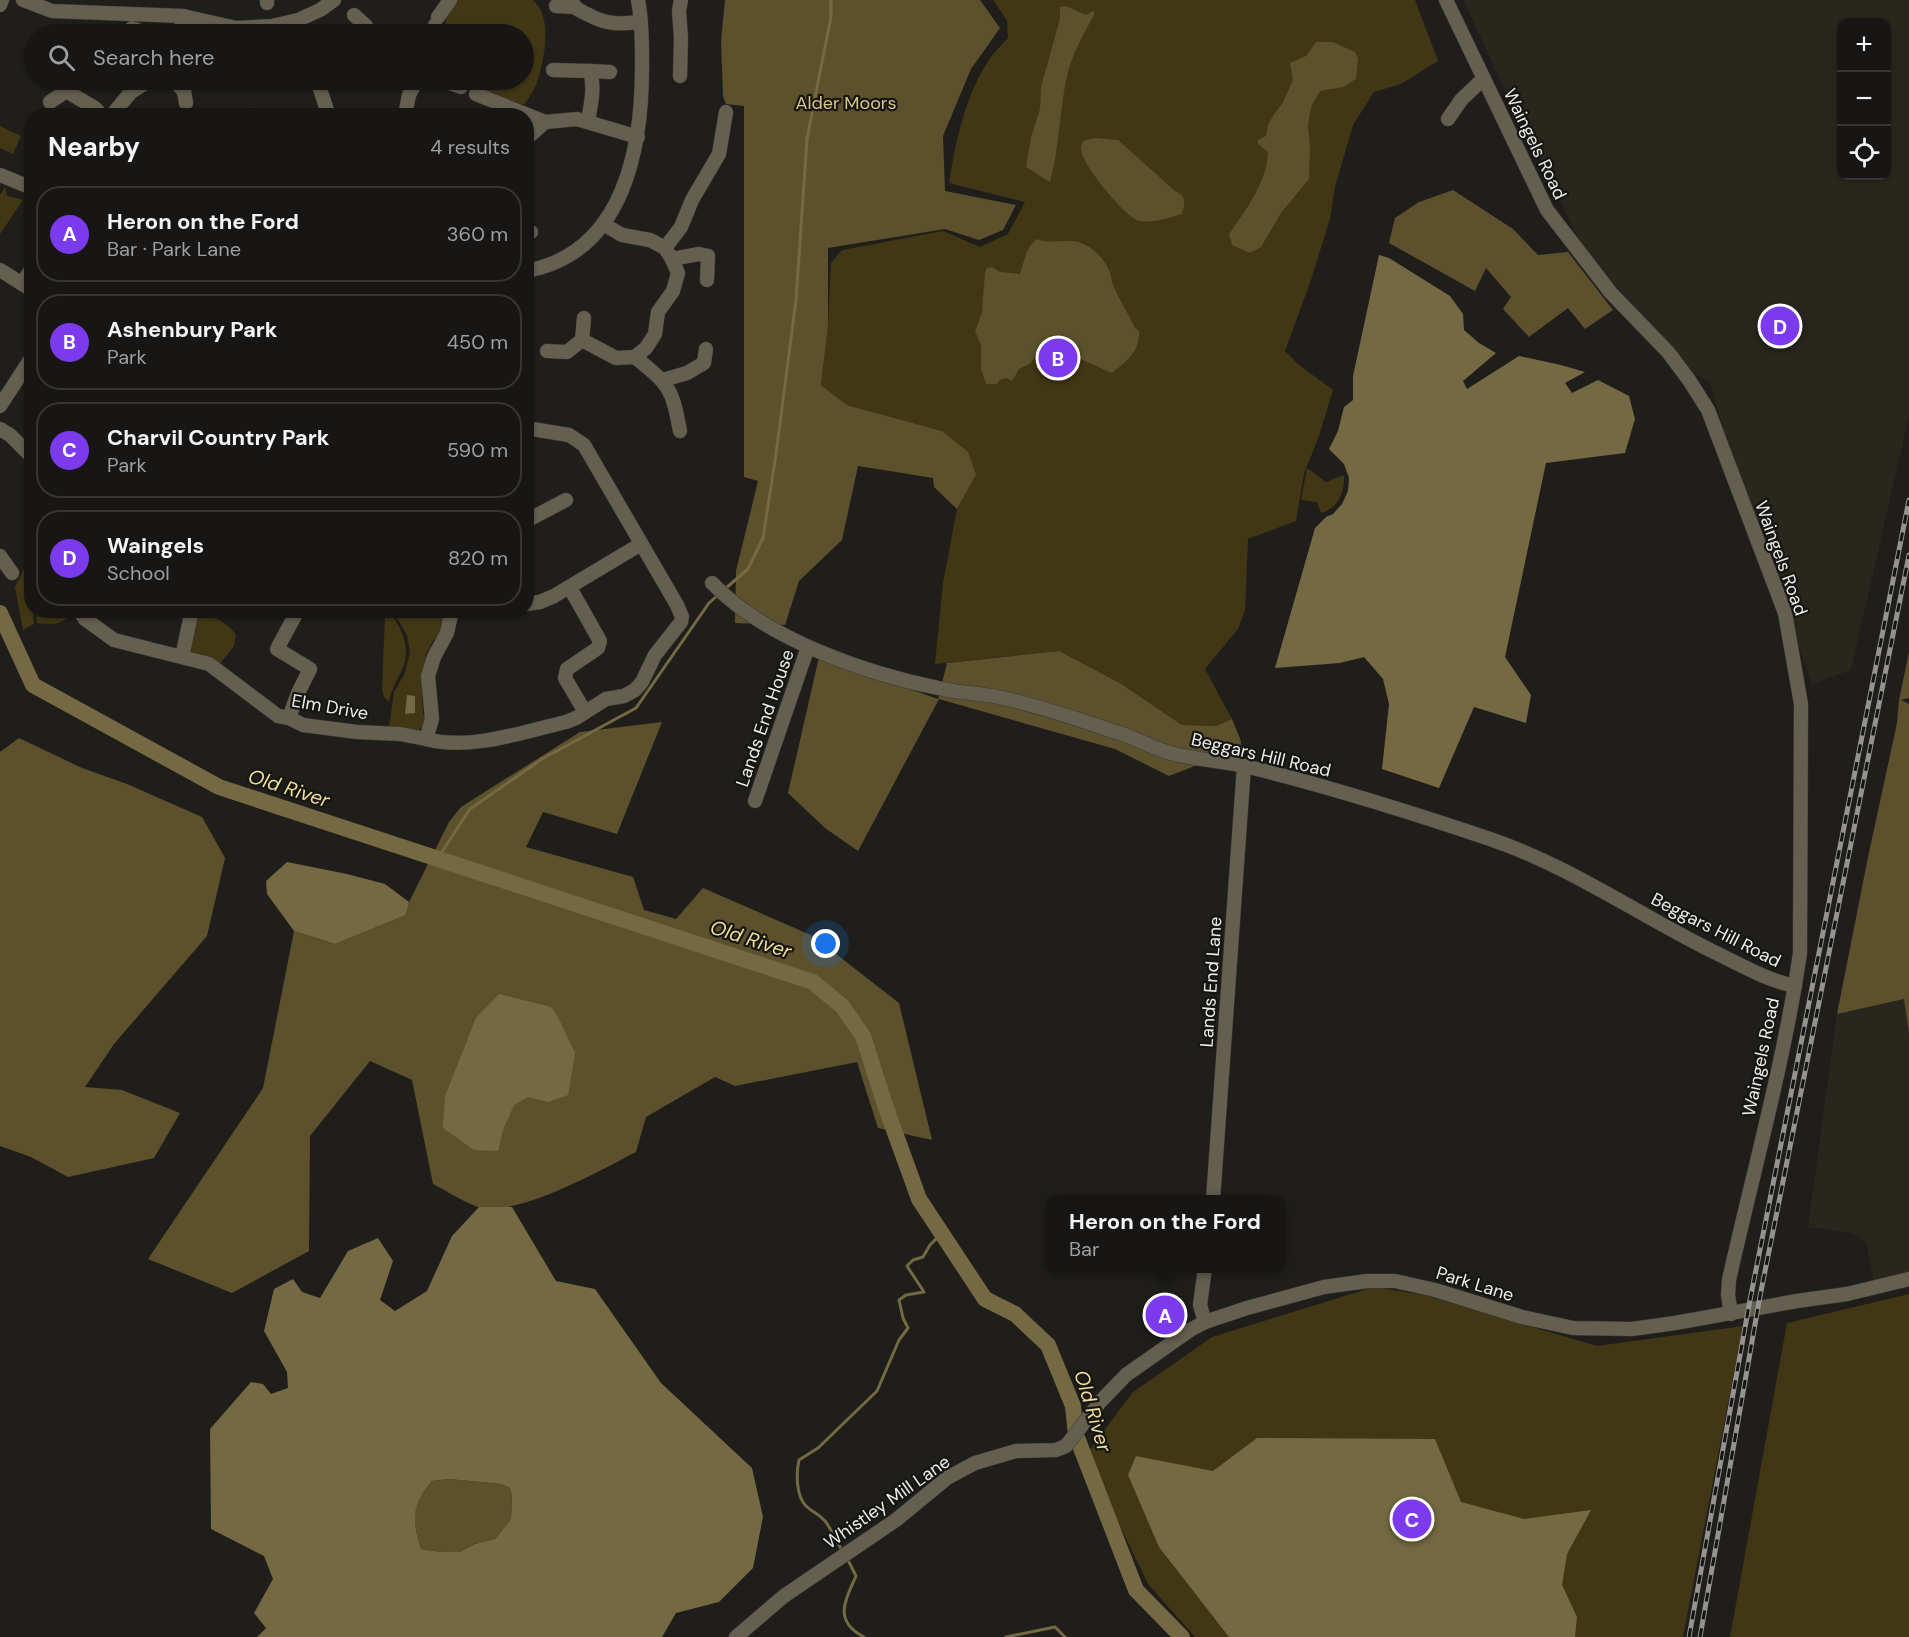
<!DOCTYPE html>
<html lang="en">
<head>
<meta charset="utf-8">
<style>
  body { margin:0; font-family:"DM Sans",sans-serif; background:#201f1d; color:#f1f3f6 }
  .controls { position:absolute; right:18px; top:18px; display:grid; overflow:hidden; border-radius:12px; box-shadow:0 2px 4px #0004 }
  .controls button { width:54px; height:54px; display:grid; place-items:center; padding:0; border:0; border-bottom:2px solid #363534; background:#171614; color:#f1f3f6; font:30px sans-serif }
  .you { position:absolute; left:826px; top:944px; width:21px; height:21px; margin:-15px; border:4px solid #fff; border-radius:50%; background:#1a73e8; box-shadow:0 0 0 9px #1a73e833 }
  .badge { display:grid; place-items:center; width:39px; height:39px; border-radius:50%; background:#7c3aed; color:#fff; font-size:20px; font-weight:700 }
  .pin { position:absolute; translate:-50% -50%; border:3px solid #fff; box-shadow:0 2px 6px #0006 }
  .popup { position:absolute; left:1045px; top:1195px; width:240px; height:78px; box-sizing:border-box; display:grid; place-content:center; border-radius:12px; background:#171614; filter:drop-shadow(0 2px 4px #0005); font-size:20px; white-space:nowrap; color:#9e9fa0 }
  .popup b { font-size:22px; color:#f1f3f6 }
  .popup::after { content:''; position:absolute; left:50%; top:100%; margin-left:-12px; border:12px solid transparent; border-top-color:#171614 }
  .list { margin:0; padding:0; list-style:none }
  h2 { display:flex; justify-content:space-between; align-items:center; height:78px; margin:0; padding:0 24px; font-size:26px }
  h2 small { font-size:20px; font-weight:400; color:#9e9fa0 }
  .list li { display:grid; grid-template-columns:39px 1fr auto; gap:18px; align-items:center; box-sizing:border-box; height:96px; margin:0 12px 12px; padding:0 12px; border:2px solid #363534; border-radius:24px }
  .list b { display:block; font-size:22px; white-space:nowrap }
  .list p { margin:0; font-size:20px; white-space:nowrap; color:#9e9fa0 }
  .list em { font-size:20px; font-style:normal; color:#9e9fa0 }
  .icon { flex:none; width:33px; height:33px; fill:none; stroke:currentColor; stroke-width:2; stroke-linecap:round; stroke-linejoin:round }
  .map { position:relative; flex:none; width:1909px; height:1637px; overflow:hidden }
  .search { position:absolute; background:#171614; box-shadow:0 2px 4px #0004; left:24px; top:24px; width:510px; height:66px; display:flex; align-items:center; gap:15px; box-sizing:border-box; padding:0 21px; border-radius:33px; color:#9e9fa0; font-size:22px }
  .panel { position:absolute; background:#171614; box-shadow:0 2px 4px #0004; left:24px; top:108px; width:510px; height:510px; border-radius:24px }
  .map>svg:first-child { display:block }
</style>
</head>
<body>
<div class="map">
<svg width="1909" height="1637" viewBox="0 0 1909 1637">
  <rect width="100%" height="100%" fill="#1f1e1b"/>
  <g fill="#29261e" fill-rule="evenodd">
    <path d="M 1463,0 L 1909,0 L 1909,415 L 1851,670 L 1812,684 L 1724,433 L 1710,382 L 1696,375 L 1585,252 L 1551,182 L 1546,163 L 1534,151 ZM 1842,22 L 1886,22 L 1886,176 L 1842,176 Z"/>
    <path d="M 1905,999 L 1909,1033 L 1909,1273 L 1874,1281 L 1866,1243 L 1853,1233 L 1808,1227 L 1837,1014 Z"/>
  </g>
  <g fill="#413715">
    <path d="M 457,0 L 533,0 C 554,18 544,62 536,85 C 533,92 528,99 524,105 L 485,91 L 462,80 L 524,80 L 524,34 L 443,34 L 446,19 Z"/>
    <path d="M 993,0 L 1415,0 L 1438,61 L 1401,84 L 1374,92 L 1353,125 L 1335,187 L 1330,219 L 1310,283 L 1285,351 L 1299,365 L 1333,390 L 1319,436 L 1304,474 L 1296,521 L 1248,539 L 1245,611 L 1238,629 L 1205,669 L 1232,719 L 1216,726 L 1182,725 L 1120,683 L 1059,651 L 935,664 L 943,583 L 957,509 L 976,475 L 942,431 L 847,405 L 821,385 L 828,326 L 831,263 L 842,250 L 943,231 L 980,247 L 1008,234 L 1025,202 L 949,183 C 956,142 964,99 987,63 C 992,54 1001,46 1008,38 L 1007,21 Z"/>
    <path d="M 0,126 L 21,136 L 13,154 L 0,148 Z"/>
    <path d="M 5,187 L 7,196 L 23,200 L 0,234 L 0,195 Z"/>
    <path d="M 1307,468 L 1326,482 L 1344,475 C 1345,492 1339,508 1321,513 L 1317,502 L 1301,500 Z"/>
    <path d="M 31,556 L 32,610 L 33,611 L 34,624 L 23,630 L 15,587 Z"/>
    <path d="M 36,611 L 75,611 C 60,625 57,625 37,623 Z"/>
    <path d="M 419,611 L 445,613 L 440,637 L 434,639 L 425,656 L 427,660 L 425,694 L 422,697 L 423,714 L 426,717 L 425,724 L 423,724 L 419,731 L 389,727 L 394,692 L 404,675 L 410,653 L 407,635 L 395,615 Z"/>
    <path d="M 196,612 C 212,616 226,620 236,635 L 234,646 L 218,666 L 192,655 L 189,651 Z"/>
    <path d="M 385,615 L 392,615 C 405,634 412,654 399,676 C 394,685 391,692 389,702 L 384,697 L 382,689 Z"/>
    <path d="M 1374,1287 L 1424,1295 L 1597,1346 L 1743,1326 L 1683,1637 L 1195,1637 L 1148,1584 L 1086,1455 L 1132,1393 L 1212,1337 Z"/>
    <path d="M 1909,1294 L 1909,1637 L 1730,1637 L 1787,1323 Z"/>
  </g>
  <g fill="#5c512c">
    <path d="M 725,0 L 980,0 L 1000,28 L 971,69 L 943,136 L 945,191 L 1016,205 L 1003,230 L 979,240 L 945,229 L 828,248 L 828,326 L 821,385 L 847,405 L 942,431 L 968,452 L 976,475 L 957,509 L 934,487 L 933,478 L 858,466 L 842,540 L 799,581 L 785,625 L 735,623 L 736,571 L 758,481 L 744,477 L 744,106 L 726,104 L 723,96 L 721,41 Z"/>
    <path d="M 1066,6 L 1086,15 L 1093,11 L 1095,13 C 1085,32 1073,52 1068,72 C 1059,109 1060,146 1050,182 L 1026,167 L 1031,137 L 1040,109 L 1041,87 L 1060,19 L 1060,7 Z"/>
    <path d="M 1316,42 L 1333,42 L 1355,52 L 1358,59 L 1356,79 L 1343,87 L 1320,91 L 1311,107 L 1308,126 L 1310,147 L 1309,179 L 1281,213 L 1261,247 L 1250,253 L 1232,245 L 1229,234 C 1246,210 1267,182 1268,152 L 1258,144 L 1258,140 L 1266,136 L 1268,125 L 1274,114 L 1282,104 L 1293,80 L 1290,63 L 1306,56 Z"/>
    <path d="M 1095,138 L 1118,140 L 1175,191 C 1187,196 1185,203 1182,214 C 1169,218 1154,223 1140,221 C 1126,219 1082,164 1081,150 C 1080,147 1082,144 1083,141 Z"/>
    <path d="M 1453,190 L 1513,229 L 1538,255 L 1568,252 L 1613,310 L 1585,329 L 1568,308 L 1529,337 L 1503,309 L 1511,297 L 1486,268 L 1475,291 L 1389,243 L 1395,218 L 1419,202 Z"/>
    <path d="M 1037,239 C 1050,245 1064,238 1078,242 C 1091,245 1106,260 1110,273 C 1112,276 1111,279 1112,282 C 1118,298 1128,313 1135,328 L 1139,331 C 1140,352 1127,361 1112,373 L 1058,349 L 1047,341 L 1043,343 L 1031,363 L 1019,369 L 1012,381 L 1006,378 L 1000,380 L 997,384 L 986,384 L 981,368 L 981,345 L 975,331 L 982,313 L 985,272 L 987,268 L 992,267 L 1000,272 L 1020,274 C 1024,262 1026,247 1037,239 Z"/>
    <path d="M 1059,651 L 1120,683 L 1182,725 L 1216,726 L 1232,719 L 1241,741 L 1238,771 L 1200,764 L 1169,776 L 1115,749 L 939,699 L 858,851 L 825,828 L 788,793 L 819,657 L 938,699 L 947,663 Z"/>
    <path d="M 1909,652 L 1909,698 L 1901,700 L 1909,704 L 1909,1033 L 1904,999 L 1837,1014 L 1868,857 L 1897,723 L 1899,700 Z"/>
    <path d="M 662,722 L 617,834 L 543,812 L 526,847 L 633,877 L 644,910 L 676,919 L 703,888 L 813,936 L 899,1003 L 932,1140 L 878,1128 L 857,1062 L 735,1086 L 715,1077 L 646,1117 L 636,1152 C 601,1170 517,1218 478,1207 C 463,1202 447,1191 433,1184 L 412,1080 L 370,1061 L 310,1136 L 309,1251 L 232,1293 L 148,1259 L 263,1088 L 294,931 L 335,944 L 406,915 L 409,902 L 449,822 L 461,807 L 580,732 Z"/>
    <path d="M 19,738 L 82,768 L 127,784 L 202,817 L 225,858 L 207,936 L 114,1044 L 85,1087 L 122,1090 L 180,1113 L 154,1158 L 68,1177 L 31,1157 L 0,1146 L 0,752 Z"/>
    <path d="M 449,1479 L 501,1484 L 510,1488 L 512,1497 L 511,1519 L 495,1539 L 475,1544 L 460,1552 L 441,1552 L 421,1549 C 412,1518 410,1506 432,1481 Z"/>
  </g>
  <g fill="#746942" fill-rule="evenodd">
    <path d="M 1379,255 L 1389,258 L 1450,296 L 1463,314 L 1464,330 L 1479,343 L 1496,353 L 1463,381 L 1467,389 L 1519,356 L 1561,365 L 1585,372 L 1565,383 L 1572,393 L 1598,380 L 1629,396 L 1635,419 L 1625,453 L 1546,463 L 1505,657 L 1531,695 L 1526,723 L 1474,707 L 1439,788 L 1382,769 L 1389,704 L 1383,679 L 1364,657 L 1340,663 L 1275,668 L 1315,528 L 1326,517 L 1333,514 L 1342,504 L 1348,491 L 1349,478 L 1344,464 L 1329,449 L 1338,431 L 1344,407 L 1353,400 L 1353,376 Z"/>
    <path d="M 407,695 L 415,696 L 415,713 L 405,714 Z"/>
    <path d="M 287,862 L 347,874 L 385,884 L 409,902 L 406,915 L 335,944 L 294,931 L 267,894 L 266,881 Z"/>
    <path d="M 499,994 L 551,1007 L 558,1017 L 575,1053 L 568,1095 L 548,1102 L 528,1097 L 514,1105 L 503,1130 L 498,1151 L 474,1150 L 443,1128 L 445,1096 L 476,1018 Z"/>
    <path d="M 479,1207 L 512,1207 L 556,1281 L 595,1289 L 661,1383 L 752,1468 L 763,1517 L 753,1568 L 719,1602 L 676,1613 L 662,1637 L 257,1637 L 266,1628 L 254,1613 L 273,1579 L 264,1556 L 211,1529 L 210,1429 L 251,1382 L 263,1384 L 271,1394 L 288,1388 L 287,1372 L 264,1331 L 274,1289 L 293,1279 L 302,1292 L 320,1298 L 348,1251 L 378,1238 L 393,1261 L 380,1300 L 395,1311 L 427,1291 L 452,1236 ZM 449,1479 L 501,1484 L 510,1488 L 512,1497 L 511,1519 L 495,1539 L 475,1544 L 460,1552 L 441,1552 L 421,1549 C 412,1520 411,1505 432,1481 Z"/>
    <path d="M 1257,1438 L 1435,1439 L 1461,1502 L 1524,1519 L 1591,1510 L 1567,1554 L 1562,1585 L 1577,1617 L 1575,1637 L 1229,1637 L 1159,1547 L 1128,1475 L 1136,1456 L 1213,1471 Z"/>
  </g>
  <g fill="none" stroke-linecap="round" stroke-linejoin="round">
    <g stroke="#746942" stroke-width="3">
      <path d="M 814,102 L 831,17 L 831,0"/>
      <path d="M 726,588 L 748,569 L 763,538 L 776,454 L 796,300 L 807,139 L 812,113"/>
      <path d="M 438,858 L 470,809 L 542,759 L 636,708 L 709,603 L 718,595"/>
      <path d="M 842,1550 C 836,1541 832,1530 825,1521 C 818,1513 812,1512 806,1506 C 796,1496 796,1473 799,1460 L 818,1448 L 877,1391 L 899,1340 L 908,1328 L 903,1318 L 899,1300 L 906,1295 L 924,1292 L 907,1266 L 913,1260 L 923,1257 L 930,1245 L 942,1233"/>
      <path d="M 847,1558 L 856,1576 C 845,1601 833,1621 864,1637"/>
      <path d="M 1006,1637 L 1055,1627 L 1065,1637"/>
    </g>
    <path stroke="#746942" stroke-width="16" d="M 0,613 L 33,685 L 219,787 L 813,982 L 842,1006 L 863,1036 L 885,1105 L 919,1199 L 985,1299 L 1015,1314 L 1048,1345 L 1073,1406 L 1076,1435 L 1136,1590 L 1182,1637"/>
    <g stroke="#3c3b38" stroke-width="15">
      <g id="minor">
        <path d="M 23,0 L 52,11 L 183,16 L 236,28 L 272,26 L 298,20 L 320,10 L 334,0"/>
        <path d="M 571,0 C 575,9 580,11 589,15 C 607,25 620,24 640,22"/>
        <path d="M 1446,0 L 1547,210 L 1611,293 L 1668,352 L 1689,380 L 1708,410 L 1785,613 L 1801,704 L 1800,953 C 1784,1063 1753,1172 1729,1280 L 1728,1295 L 1731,1314"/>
        <path d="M 267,3 L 267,0"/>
        <path d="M 0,5 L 2,0"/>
        <path d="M 556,6 L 574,7"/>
        <path d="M 354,15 L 366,26 L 370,34"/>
        <path d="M 438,17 L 450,0"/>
        <path d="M 132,28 L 149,34"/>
        <path d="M 180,34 L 183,16"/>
        <path d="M 433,34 L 435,25"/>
        <path d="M 553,70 L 590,71"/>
        <path d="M 680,76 L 681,38 L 679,11 L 681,0"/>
        <path d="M 173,80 L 184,91 L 186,103"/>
        <path d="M 317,80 L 329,116"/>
        <path d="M 441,80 L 461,87"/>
        <path d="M 476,94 L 545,122"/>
        <path d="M 50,102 L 66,91 L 95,108 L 102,116"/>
        <path d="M 252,115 L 253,116"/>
        <path d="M 405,115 L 409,95 L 417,80"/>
        <path d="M 111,116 L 131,92 L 150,80"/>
        <path d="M 1448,119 L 1461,100 L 1483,79"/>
        <path d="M 588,121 C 591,104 595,87 590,71 L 610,72"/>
        <path d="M 526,139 L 545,122 L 577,119 L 638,137"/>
        <path d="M 0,175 L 32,188"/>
        <path d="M 526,182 L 526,189"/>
        <path d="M 526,232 L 531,232"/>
        <path d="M 665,248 L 681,227 L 692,200 L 719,154 L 726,112"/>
        <path d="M 672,259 L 699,254 L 708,256 L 707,280"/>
        <path d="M 0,270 L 32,290"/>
        <path d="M 526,271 C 626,253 643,144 642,60 C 642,40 642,20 638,0"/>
        <path d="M 22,284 L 32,268"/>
        <path d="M 582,340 L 584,318"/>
        <path d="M 547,351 L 567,352 L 582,340 L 616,358 L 635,357 L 646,348 L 655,334 L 658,312 L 673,291 L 678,273 L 672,259 L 665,248 L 650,240 L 622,235 L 603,224"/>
        <path d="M 635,357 C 669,385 672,387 680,431"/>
        <path d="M 663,380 L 687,373 L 704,363 L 706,349"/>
        <path d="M 0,406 L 32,357"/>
        <path d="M 0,429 L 10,435 L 32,457"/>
        <path d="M 526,521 L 566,500"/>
        <path d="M 0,556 L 12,573"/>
        <path d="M 712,583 C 767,640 867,674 943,689 C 964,694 986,693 1007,699 C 1047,708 1086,722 1125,735 C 1141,741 1157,750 1174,754 C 1198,760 1224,761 1249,767 C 1330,787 1410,812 1490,839 C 1570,866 1639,915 1714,952 C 1741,965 1766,980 1795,986"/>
        <path d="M 570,588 L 600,641 L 598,648 L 567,669 L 565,678 L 585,712"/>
        <path d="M 526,604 L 540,602 L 554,596 L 641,544"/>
        <path d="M 79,610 L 85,619 L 114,640 L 209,664 L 278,716 L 289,718 L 303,725 L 357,732 L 400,734 L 426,739"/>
        <path d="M 452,610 L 447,633 L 434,657 L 428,676 L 432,719 L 426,739 C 469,751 523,732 566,722 L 576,718 L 606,699 L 624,696 L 635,690 L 642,682 L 655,655 L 681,622 L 682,617 L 677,605 L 584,445 L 569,435 L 526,428"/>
        <path d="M 182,657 L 192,610"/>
        <path d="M 289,718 L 298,693 L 310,669 L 277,649 L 298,610"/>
        <path d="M 755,801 L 808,647"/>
        <path d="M 1213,1200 L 1244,766"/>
        <path d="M 1205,1268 L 1200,1305 L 1205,1322"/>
        <path d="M 736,1637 L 784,1596 L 896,1520 L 947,1478 L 975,1463 L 1016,1451 L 1056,1450 L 1066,1446 L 1100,1402 L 1126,1375 L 1190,1330 L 1205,1322 L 1247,1308 L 1324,1287 L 1367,1281 L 1395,1281 L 1435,1290 L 1522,1317 L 1573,1328 L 1632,1329 L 1675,1323 L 1797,1301 L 1847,1294 L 1909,1279"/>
      </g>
    </g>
    <use href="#minor" stroke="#645f4f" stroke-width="14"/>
    <g stroke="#949391" stroke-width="5">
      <g id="rail">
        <path d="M 1689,1637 L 1750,1300 L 1909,500"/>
        <path d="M 1700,1637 L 1760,1296 L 1909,555"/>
      </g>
    </g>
    <use href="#rail" stroke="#151512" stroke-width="3" stroke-dasharray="9" stroke-linecap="butt"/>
  </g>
  <g text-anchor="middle" stroke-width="4.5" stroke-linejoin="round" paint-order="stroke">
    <g font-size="18" fill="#d9c685" stroke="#151512">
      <text x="846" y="109">Alder Moors</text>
    </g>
    <g font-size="18" fill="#edecea" stroke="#151512">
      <text transform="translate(1535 144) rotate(64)" y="6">Waingels Road</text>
      <text transform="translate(1781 558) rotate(70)" y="6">Waingels Road</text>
      <text transform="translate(330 707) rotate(10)" y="6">Elm Drive</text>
      <text transform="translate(765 718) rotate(-71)" y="6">Lands End House</text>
      <text transform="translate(1261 755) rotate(13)" y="6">Beggars Hill Road</text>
      <text transform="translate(1716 930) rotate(27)" y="6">Beggars Hill Road</text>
      <text transform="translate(1211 982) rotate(-86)" y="6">Lands End Lane</text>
      <text transform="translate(1761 1057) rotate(-78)" y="6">Waingels Road</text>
      <text transform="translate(1475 1284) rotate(17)" y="6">Park Lane</text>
      <text transform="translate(887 1502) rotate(-35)" y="6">Whistley Mill Lane</text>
    </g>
    <g font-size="20" font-style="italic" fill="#f0dd9b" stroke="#151512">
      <text transform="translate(289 788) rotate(18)" y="7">Old River</text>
      <text transform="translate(751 939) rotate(18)" y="7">Old River</text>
      <text transform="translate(1093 1411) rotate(73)" y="7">Old River</text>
    </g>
  </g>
</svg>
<div class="controls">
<button>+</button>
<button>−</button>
<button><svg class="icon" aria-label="locate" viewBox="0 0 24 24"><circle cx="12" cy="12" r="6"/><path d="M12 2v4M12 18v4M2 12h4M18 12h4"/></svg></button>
</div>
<div class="you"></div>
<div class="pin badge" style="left:1165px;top:1315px">A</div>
<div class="popup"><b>Heron on the Ford</b>Bar</div>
<div class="pin badge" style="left:1058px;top:358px">B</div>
<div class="pin badge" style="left:1412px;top:1519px">C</div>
<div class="pin badge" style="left:1780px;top:326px">D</div>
<div class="search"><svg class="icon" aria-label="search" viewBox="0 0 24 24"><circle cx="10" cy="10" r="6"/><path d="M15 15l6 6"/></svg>Search here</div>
<section class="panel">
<h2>Nearby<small>4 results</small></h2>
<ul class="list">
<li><span class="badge">A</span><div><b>Heron on the Ford</b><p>Bar · Park Lane</p></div><em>360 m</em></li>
<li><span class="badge">B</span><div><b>Ashenbury Park</b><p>Park</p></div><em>450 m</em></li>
<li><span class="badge">C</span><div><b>Charvil Country Park</b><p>Park</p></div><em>590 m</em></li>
<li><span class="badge">D</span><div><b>Waingels</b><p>School</p></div><em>820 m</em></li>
</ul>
</section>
</div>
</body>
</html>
